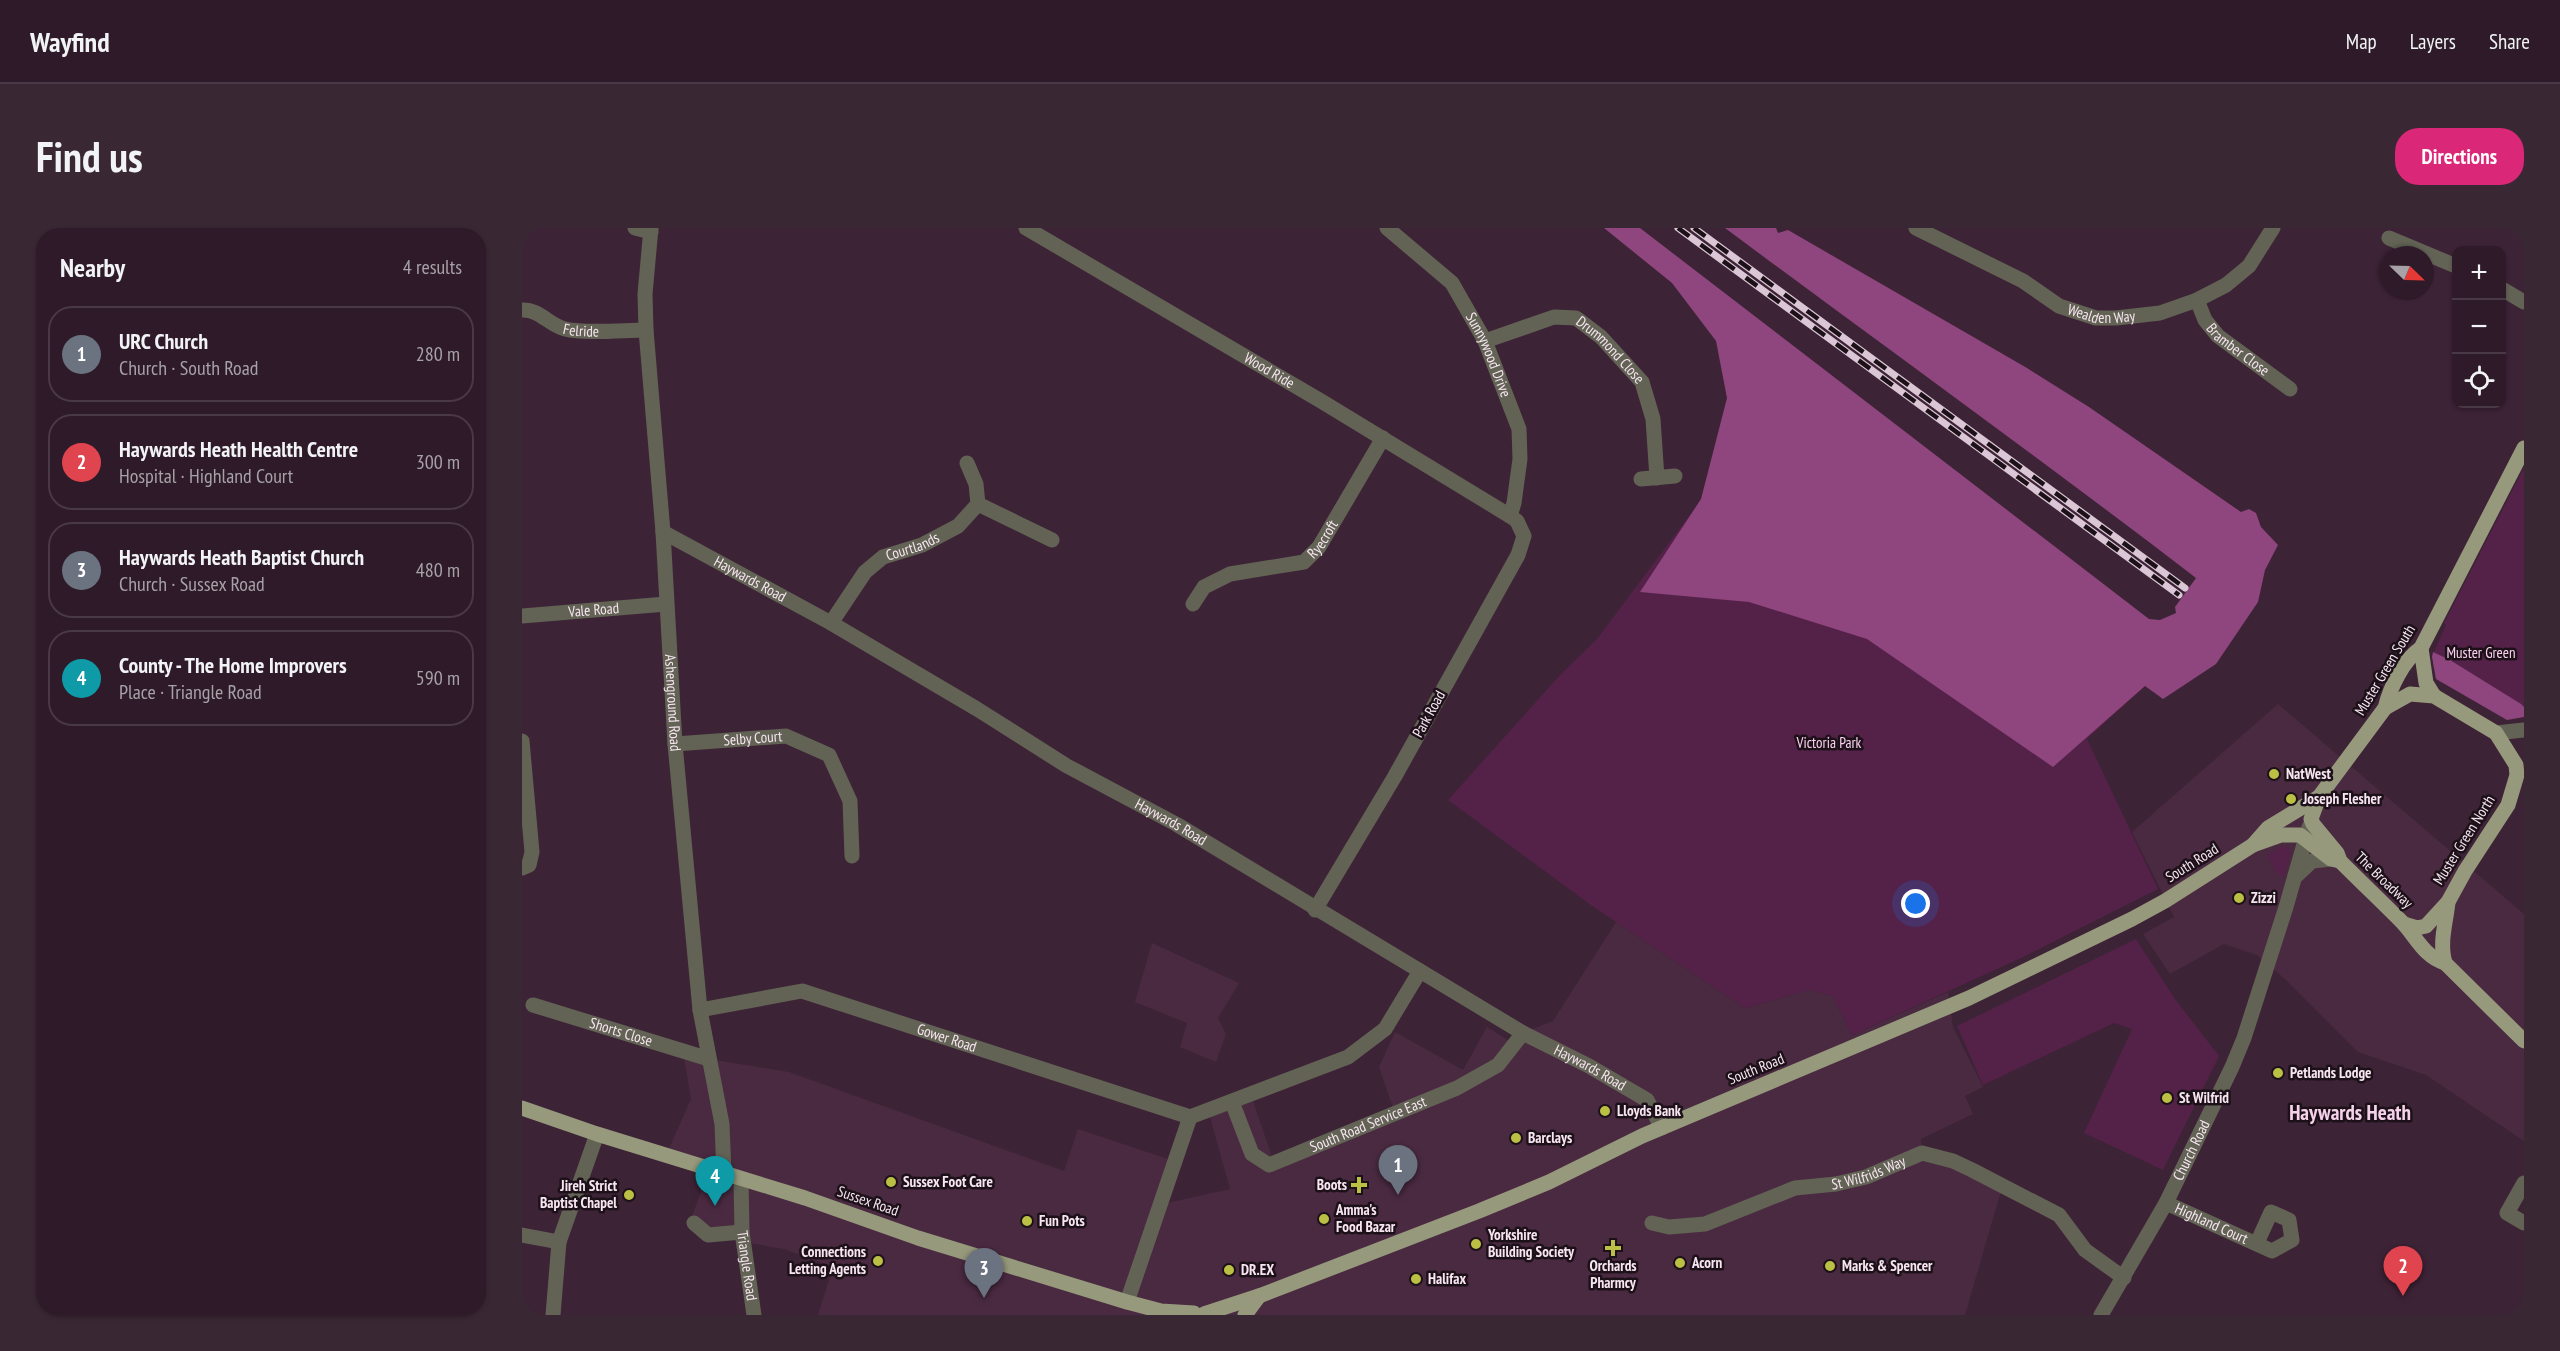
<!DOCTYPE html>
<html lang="en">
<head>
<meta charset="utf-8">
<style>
  body { margin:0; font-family:"PT Sans Narrow",sans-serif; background:#3a2734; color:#f1f3f6 }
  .controls { position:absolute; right:18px; top:18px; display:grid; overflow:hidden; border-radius:12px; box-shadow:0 2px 4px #0004 }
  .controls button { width:54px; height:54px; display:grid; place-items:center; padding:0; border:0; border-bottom:2px solid #493845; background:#2e1a28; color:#f1f3f6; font:30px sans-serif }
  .compass { position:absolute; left:1858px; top:18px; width:54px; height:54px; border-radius:50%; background:#2e1a28; box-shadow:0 2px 4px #0004; rotate:113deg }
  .you { position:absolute; left:1394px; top:676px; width:21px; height:21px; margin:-15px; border:4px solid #fff; border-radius:50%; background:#1a73e8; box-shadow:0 0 0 9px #1a73e833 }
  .badge { display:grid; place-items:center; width:39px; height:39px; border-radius:50%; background:#db2777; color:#fff; font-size:20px; font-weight:700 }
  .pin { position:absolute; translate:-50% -50px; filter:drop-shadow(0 2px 3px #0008) }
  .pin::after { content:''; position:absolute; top:32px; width:21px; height:18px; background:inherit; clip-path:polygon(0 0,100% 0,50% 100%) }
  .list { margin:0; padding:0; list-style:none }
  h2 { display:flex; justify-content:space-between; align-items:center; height:78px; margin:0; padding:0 24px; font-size:26px }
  h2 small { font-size:20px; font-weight:400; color:#a7a1a8 }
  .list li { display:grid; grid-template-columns:39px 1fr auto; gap:18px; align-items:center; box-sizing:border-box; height:96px; margin:0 12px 12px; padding:0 12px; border:2px solid #493845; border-radius:24px }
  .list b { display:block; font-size:22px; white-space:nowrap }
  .list p { margin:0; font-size:20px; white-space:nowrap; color:#a7a1a8 }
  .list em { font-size:20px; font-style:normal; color:#a7a1a8 }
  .icon { flex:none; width:33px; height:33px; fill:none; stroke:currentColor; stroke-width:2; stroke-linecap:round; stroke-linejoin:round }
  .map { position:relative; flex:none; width:2002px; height:1087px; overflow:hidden; border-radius:24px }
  header { display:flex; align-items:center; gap:36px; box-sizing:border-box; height:84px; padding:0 30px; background:#2e1a28; border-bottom:2px solid #493845 }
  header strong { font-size:28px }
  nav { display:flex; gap:33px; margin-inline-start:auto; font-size:21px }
  .intro { display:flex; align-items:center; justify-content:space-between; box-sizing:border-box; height:144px; padding:0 36px }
  h1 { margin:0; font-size:42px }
  .button { padding:15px 27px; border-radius:24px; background:#db2777; color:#fff; font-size:21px; font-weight:700 }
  main { display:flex; gap:36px; padding:0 36px }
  aside { flex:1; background:#2e1a28; border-radius:24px; box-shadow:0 2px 4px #0004 }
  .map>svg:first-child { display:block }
</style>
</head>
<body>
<header>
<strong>Wayfind</strong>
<nav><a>Map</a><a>Layers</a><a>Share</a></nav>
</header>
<div class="intro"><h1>Find us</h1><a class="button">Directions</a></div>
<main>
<aside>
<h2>Nearby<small>4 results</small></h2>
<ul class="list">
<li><span class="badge" style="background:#6b7280">1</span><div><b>URC Church</b><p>Church · South Road</p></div><em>280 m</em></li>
<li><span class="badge" style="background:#e0444e">2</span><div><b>Haywards Heath Health Centre</b><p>Hospital · Highland Court</p></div><em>300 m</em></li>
<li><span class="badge" style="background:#6b7280">3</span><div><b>Haywards Heath Baptist Church</b><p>Church · Sussex Road</p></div><em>480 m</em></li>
<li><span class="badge" style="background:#0f9aa8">4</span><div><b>County - The Home Improvers</b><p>Place · Triangle Road</p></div><em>590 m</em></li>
</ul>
</aside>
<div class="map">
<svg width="2002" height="1087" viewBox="0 0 2002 1087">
  <rect width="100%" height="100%" fill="#3d2336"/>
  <g fill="#4a2a41">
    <path d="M 1756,476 L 2002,686 L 2002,913 L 1904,847 L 1836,824 L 1763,751 L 1735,727 L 1702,716 L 1648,746 L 1621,706 L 1652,689 L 1610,604 Z"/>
    <path d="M 1094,694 L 1223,780 L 1287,762 L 1311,768 L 1330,807 L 1426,764 L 1431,799 L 1461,859 L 1443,868 L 1451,886 L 1399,911 L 1400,925 L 1479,963 L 1443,1087 L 296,1087 L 311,1039 L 262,1021 L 215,1013 L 167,996 L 185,948 L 141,934 L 169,871 L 161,823 L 187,831 L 267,844 L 542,943 L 556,901 L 652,933 L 636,977 L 708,961 L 688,889 L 731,873 L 752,935 L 873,886 L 857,839 L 873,804 L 941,842 L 965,799 L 992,816 L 1001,805 L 1031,793 Z"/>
    <path d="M 630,715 L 717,755 L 696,790 L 704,806 L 694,834 L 658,819 L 665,795 L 613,774 Z"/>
  </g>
  <g fill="#542248">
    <path d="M 1265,157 L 1624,457 L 1565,511 L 1636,661 L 1497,731 L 1330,807 L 1311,768 L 1287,762 L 1223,780 L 1073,680 L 926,572 L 1038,447 L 1075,411 Z"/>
    <path d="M 2002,240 L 2002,486 L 1910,428 L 1924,397 L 1922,395 Z"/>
    <path d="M 1760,618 L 1766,619 L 1769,623 L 1762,647 L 1757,648 L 1745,628 Z"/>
    <path d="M 1614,711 L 1653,771 L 1697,828 L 1641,942 L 1562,905 L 1610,801 L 1592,795 L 1461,857 L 1435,798 Z"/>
  </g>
  <g fill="#8f457d">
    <path d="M 1082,0 L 1118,0 L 1627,391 L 1638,392 L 1654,385 L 1653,379 L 1674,350 C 1519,231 1360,117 1203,0 L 1254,0 L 1256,5 L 1266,2 L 1505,140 L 1567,179 L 1719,284 L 1727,281 L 1734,285 L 1739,299 L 1756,317 L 1743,342 L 1736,374 L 1694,436 L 1641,471 L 1623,458 L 1531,539 L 1345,411 L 1227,374 L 1118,364 L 1179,271 L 1205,170 L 1194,113 L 1150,55 Z"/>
    <path d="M 1911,424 L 1928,432 L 1999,476 L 2002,479 L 2002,489 L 1985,492 L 1914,451 L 1910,429 Z"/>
  </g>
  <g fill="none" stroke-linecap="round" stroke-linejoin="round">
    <g stroke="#626355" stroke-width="15">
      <path d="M 113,0 L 129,4"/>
      <path id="s1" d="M 129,0 L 123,66 L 124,102 L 141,304 L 153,516 L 178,782 L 200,896 L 202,946"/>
      <path id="s2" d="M 504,0 L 799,173 L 988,288 L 995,293 L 1002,308 L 996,327 L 873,548 L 793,682"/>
      <path id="s3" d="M 865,0 L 930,55 L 963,113 L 997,201 L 998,231 L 992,275 L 988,288"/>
      <path id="s4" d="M 1394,0 L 1501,53 L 1537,78 L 1574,90 L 1594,90 L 1638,85 L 1675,72 L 1704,57 L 1727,38 L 1751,0"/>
      <path d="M 1867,10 L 1934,38"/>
      <path d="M 1980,61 L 2002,74"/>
      <path id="s5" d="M 1675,72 L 1683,92 L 1696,108 L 1768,161"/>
      <path id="s6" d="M 0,82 C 17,81 27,97 43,101 C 64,106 102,102 124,102"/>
      <path id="s7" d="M 963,113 L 1032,89 L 1054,90 L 1079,109 L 1120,154 L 1131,191 L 1135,250"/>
      <path d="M 445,235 L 454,256 L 456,276 L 530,312"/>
      <path d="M 1119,251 L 1153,248"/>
      <path id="s8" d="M 141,304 L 309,395 L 455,481 L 545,538 L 654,596 L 1001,805 L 1067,838 L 1125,872 L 1140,900"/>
      <path id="s9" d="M 671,376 L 682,359 L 708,346 L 782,334 L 797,319 L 861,210"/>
      <path id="s10" d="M 0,388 L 144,376"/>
      <path id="s11" d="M 309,395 L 343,344 L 361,329 L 400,317 L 436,298 L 456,276"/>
      <path d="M 1974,505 L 2002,502"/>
      <path d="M 0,513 L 10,624 L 7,637 L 0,640"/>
      <path id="s12" d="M 153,516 L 264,508 L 307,527 L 328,573 L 330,628"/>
      <path d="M 1774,648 L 1790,633 L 1809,631"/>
      <path id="s13" d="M 11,777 L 187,831"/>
      <path id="s14" d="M 178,782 L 280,763 L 668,889 L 826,829 L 863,801 L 898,743"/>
      <path id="s15" d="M 710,874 L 730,926 L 747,937 L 935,860 L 976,837 L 1001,805"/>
      <path id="s16" d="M 219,951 L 220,1004 L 232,1087"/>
      <path d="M 2002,955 L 1985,985 L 2002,995"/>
      <path id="s17" d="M 1644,975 L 1750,1023 L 1770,1012 L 1767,992 L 1749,984 L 1735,1015"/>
      <path d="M 172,995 L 186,1007 L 220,1004"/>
      <path id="s18" d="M 1130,995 L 1147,999 L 1183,996 L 1273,960 L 1314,956 L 1344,949 L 1400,925 L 1431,933 L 1450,942 L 1537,987 L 1563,1022 L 1602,1050"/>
      <path d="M 0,1007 L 37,1014"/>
      <path d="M 605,1074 L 668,889"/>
      <path d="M 31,1087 L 37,1014 L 75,906"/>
      <path id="s19" d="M 1579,1087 L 1644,975 L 1710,839 L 1722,810 L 1764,679 L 1787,599"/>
    </g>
    <g stroke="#96997b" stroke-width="15">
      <path d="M 1899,420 L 1904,455 L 1912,468"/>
      <path d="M 1863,480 L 1888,466 L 1912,468 L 1974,505 L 1994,537 L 1995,547 L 1986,577 L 1943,643 L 1926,674 L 1904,698 L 1895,700 L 1882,696"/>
      <path d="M 1797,569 L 1789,591 L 1791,596 L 1815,625 L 1818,633 C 1838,653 1859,673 1879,693 C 1894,708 1901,728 1923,735 L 2002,813"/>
      <path d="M 1731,617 L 1746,600 L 1797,569 L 1863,480 C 1868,460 1881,432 1899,420 L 2002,220"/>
      <path d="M 1923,735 C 1917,714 1924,695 1926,674"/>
      <path d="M 0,880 L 75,906 L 283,970 L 396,1010 L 605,1074 L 639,1083 L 672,1085"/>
      <path d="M 682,1086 L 737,1068 L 957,983 L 1027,954 L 1120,908 L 1447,770 L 1610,691 L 1643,673 L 1731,617 L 1759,607 L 1778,607 L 1809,631 L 1818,633"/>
      <path d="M 723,1087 L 737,1068"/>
    </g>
    <g stroke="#dac6d4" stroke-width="7">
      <g id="rail">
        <path d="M 1156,0 L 1657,367"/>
        <path d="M 1172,0 L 1663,360"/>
      </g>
    </g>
    <use href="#rail" stroke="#1d1119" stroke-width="4.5" stroke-dasharray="14" stroke-linecap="butt"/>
  </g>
  <g fill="#bbc044" stroke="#1d1119" stroke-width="2">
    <circle cx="1752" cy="546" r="6"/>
    <circle cx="1769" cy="571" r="6"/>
    <circle cx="1717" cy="670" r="6"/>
    <circle cx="1756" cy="845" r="6"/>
    <circle cx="1645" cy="870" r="6"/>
    <circle cx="1083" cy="883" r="6"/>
    <circle cx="994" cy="910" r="6"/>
    <circle cx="369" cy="954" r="6"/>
    <path d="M834 948h6v6h6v6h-6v6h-6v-6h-6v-6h6z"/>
    <circle cx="107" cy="967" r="6"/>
    <circle cx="802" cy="991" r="6"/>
    <circle cx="505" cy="993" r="6"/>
    <circle cx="954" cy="1016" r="6"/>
    <path d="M1088 1011h6v6h6v6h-6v6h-6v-6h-6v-6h6z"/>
    <circle cx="356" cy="1033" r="6"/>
    <circle cx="1158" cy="1035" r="6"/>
    <circle cx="1308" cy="1038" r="6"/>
    <circle cx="707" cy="1042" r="6"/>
    <circle cx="894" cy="1051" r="6"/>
  </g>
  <g text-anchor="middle" stroke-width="5" stroke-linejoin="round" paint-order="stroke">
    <g font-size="15" fill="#f7e5f1" stroke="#1d1119">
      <text dy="5" stroke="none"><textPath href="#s4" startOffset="207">Wealden Way</textPath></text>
      <text dy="5" stroke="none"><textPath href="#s6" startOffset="64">Felride</textPath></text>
      <text dy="5" stroke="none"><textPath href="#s5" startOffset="66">Bramber Close</textPath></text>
      <text dy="5" stroke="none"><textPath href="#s7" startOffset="142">Drummond Close</textPath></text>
      <text dy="5" stroke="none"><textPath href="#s3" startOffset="166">Sunnywood Drive</textPath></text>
      <text dy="5" stroke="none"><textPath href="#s2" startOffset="282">Wood Ride</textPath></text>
      <text dy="5" stroke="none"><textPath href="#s9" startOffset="154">Ryecroft</textPath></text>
      <text dy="5" stroke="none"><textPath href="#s11" startOffset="116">Courtlands</textPath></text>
      <text dy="5" stroke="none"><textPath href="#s8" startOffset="99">Haywards Road</textPath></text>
      <text dy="5" stroke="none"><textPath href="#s10" startOffset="72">Vale Road</textPath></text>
      <text transform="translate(1863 442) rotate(-59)" y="5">Muster Green South</text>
      <text dy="5" stroke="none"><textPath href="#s1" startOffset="476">Ashenground Road</textPath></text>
      <text transform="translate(907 486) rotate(-61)" y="5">Park Road</text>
      <text dy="5" stroke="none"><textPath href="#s12" startOffset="78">Selby Court</textPath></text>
      <text dy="5" stroke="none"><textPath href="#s8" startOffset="585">Haywards Road</textPath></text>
      <text transform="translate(1942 612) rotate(-58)" y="5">Muster Green North</text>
      <text transform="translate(1670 635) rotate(-32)" y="5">South Road</text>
      <text transform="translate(1862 652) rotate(44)" y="5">The Broadway</text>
      <text dy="5" stroke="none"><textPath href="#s13" startOffset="92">Shorts Close</textPath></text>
      <text dy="5" stroke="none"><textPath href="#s14" startOffset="256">Gower Road</textPath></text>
      <text dy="5" stroke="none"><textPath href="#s8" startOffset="1071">Haywards Road</textPath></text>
      <text transform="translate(1234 841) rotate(-22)" y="5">South Road</text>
      <text dy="5" stroke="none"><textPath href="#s15" startOffset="183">South Road Service East</textPath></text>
      <text dy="5" stroke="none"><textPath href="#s19" startOffset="188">Church Road</textPath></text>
      <text dy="5" stroke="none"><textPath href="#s18" startOffset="226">St Wilfrids Way</textPath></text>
      <text transform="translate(346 973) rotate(19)" y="5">Sussex Road</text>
      <text dy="5" stroke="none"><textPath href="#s17" startOffset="50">Highland Court</textPath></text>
      <text dy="5" stroke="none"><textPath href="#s16" startOffset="87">Triangle Road</textPath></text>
    </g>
    <g font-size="15" fill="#fcd2ef" stroke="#1d1119">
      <text x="1959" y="430">Muster Green</text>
      <text x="1307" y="520">Victoria Park</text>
    </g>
    <g font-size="15" font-weight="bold" fill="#f7e5f1" stroke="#1d1119" text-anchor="start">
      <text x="1764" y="551">NatWest</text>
      <text x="1781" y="576">Joseph Flesher</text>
      <text x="1729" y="675">Zizzi</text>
      <text x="1768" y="850">Petlands Lodge</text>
      <text x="1657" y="875">St Wilfrid</text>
      <text x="1095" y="888">Lloyds Bank</text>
      <text x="1006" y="915">Barclays</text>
      <text x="381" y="959">Sussex Foot Care</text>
      <text x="825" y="962" text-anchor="end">Boots</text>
      <text x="95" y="963" text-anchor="end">Jireh Strict<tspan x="95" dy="17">Baptist Chapel</tspan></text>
      <text x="814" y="987">Amma's<tspan x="814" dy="17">Food Bazar</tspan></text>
      <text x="517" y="998">Fun Pots</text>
      <text x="966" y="1012">Yorkshire<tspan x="966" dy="17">Building Society</tspan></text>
      <text x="344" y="1029" text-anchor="end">Connections<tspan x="344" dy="17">Letting Agents</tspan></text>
      <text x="1170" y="1040">Acorn</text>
      <text x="1091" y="1043" text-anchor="middle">Orchards<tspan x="1091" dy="17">Pharmcy</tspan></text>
      <text x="1320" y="1043">Marks &amp; Spencer</text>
      <text x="719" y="1047">DR.EX</text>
      <text x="906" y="1056">Halifax</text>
    </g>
    <g font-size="21" font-weight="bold" fill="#f5d2ea" stroke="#1d1119">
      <text x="1828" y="892">Haywards Heath</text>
    </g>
  </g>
</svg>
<div class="controls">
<button>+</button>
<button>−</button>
<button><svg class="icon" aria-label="locate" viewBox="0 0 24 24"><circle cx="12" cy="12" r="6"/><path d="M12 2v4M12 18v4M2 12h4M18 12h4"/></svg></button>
</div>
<svg class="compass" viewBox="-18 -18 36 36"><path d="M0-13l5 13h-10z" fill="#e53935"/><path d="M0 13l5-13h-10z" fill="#a7a1a8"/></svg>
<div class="you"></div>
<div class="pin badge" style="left:876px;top:967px;background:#6b7280">1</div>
<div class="pin badge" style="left:1881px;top:1068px;background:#e0444e">2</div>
<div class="pin badge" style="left:462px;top:1070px;background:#6b7280">3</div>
<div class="pin badge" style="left:193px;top:978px;background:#0f9aa8">4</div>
</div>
</main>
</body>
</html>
